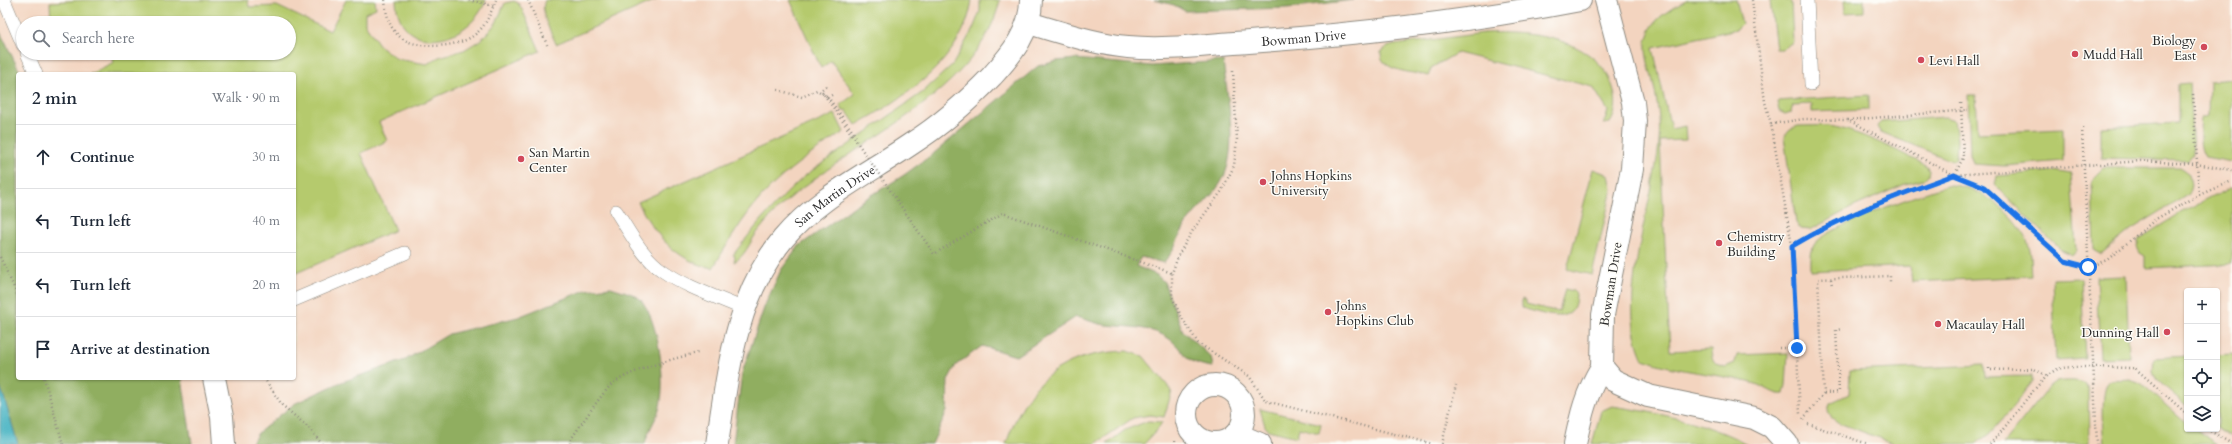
<!DOCTYPE html>
<html lang="en">
<head>
<meta charset="utf-8">
<style>
  body { margin:0; font-family:Cardo,serif; background:#f6f6f7; color:#1f2937 }
  .controls { position:absolute; right:12px; bottom:12px; display:grid; overflow:hidden; border-radius:4px; box-shadow:0 1px 3px #0004 }
  .controls button { width:36px; height:36px; display:grid; place-items:center; padding:0; border:0; border-bottom:1px solid #e0e1e3; background:#fff; color:#1f2937; font:20px sans-serif }
  .stop { position:absolute; width:12px; height:12px; margin:-9px; border:3px solid #1a73e8; border-radius:50%; background:#fff }
  .stop.end { background:#1a73e8; border-color:#fff; box-shadow:0 1px 4px #0008 }
  .list { margin:0; padding:0; list-style:none }
  h2 { display:flex; justify-content:space-between; align-items:center; height:52px; margin:0; padding:0 16px; font-size:17px }
  h2 small { font-size:13px; font-weight:400; color:#747a83 }
  .list li { display:grid; grid-template-columns:26px 1fr auto; gap:12px; align-items:center; box-sizing:border-box; height:64px; padding:0 16px; border-top:1px solid #e0e1e3 }
  .list b { display:block; font-size:15px; white-space:nowrap }
  .list em { font-size:13px; font-style:normal; color:#747a83 }
  .icon { flex:none; width:22px; height:22px; fill:none; stroke:currentColor; stroke-width:2; stroke-linecap:round; stroke-linejoin:round }
  .map { position:relative; flex:none; width:2232px; height:444px; overflow:hidden }
  .search { position:absolute; background:#fff; box-shadow:0 1px 3px #0004; left:16px; top:16px; width:280px; height:44px; display:flex; align-items:center; gap:10px; box-sizing:border-box; padding:0 14px; border-radius:22px; color:#747a83; font-size:15px }
  .panel { position:absolute; background:#fff; box-shadow:0 1px 3px #0004; left:16px; top:72px; width:280px; height:308px; border-radius:4px }
  .map>svg:first-child { display:block }
</style>
</head>
<body>
<div class="map">
<svg width="2232" height="444" viewBox="0 0 2232 444">
  <rect width="100%" height="100%" fill="#fdfcf7"/>
  <filter id="ink" filterUnits="userSpaceOnUse"><feTurbulence type="fractalNoise" baseFrequency=".025" numOctaves="2"/><feDisplacementMap in="SourceGraphic" scale="8" xChannelSelector="R" yChannelSelector="G"/><feConvolveMatrix kernelMatrix="1 2 1 2 8 2 1 2 1" color-interpolation-filters="sRGB"/></filter>
  <filter id="wash" filterUnits="userSpaceOnUse"><feTurbulence type="fractalNoise" baseFrequency=".012" numOctaves="4" result="noise"/><feDisplacementMap in="SourceGraphic" scale="16" xChannelSelector="R" yChannelSelector="G"/><feGaussianBlur stdDeviation="0.9" result="paint"/><feColorMatrix in="noise" values="0 0 0 0 0 0 0 0 0 0 0 0 0 0 0 0 0 1.4 0 .05"/><feComposite in="paint" operator="in"/></filter>
  <g filter="url(#wash)">
    <rect width="100%" height="100%" fill="#f2ead4"/>
    <path fill="#f3d4bf" fill-rule="evenodd" d="M 0,0 L 2232,0 L 2232,444 L 0,444 ZM 23,23 L 289,23 L 289,53 L 23,53 ZM 18,74 L 294,74 L 294,378 L 18,378 ZM 2187,291 L 2217,291 L 2217,429 L 2187,429 Z"/>
    <g fill="#b5ca6d" stroke="#707a4c">
      <path d="M 84,0 L 248,0 L 249,7 L 277,6 L 330,31 L 346,0 L 375,0 L 376,8 L 365,13 L 365,24 L 380,46 L 397,59 L 427,64 L 439,57 L 464,50 L 482,39 L 496,23 L 505,3 L 514,1 L 518,3 L 522,9 L 540,51 L 379,122 L 387,141 L 361,153 L 395,230 L 294,274 L 294,74 L 90,74 L 114,62 L 109,53 L 289,53 L 289,23 L 51,23 L 50,2 Z"/>
      <path d="M 396,0 L 486,0 C 469,46 398,57 396,0 Z"/>
      <path d="M 545,0 L 656,0 L 556,44 C 551,31 539,14 545,0 Z"/>
      <path d="M 790,0 L 972,0 C 964,60 904,98 856,125 L 846,110 L 843,111 L 840,105 L 855,94 L 831,61 L 821,68 Z"/>
      <path d="M 980,0 L 1000,0 C 979,94 856,140 789,199 C 777,209 766,221 756,234 C 749,244 745,256 734,262 L 735,256 L 733,255 C 755,226 779,199 806,175 L 923,92 L 953,64 L 973,29 L 980,11 Z"/>
      <path d="M 1688,0 L 1736,0 L 1742,24 L 1737,29 L 1653,48 L 1671,129 L 1685,126 L 1686,140 L 1660,141 L 1670,351 L 1711,349 C 1711,359 1714,365 1725,367 L 1735,363 L 1737,355 L 1788,353 L 1786,385 L 1784,394 C 1774,396 1765,386 1756,384 C 1718,373 1679,373 1643,359 C 1614,300 1654,205 1659,142 C 1661,122 1657,101 1653,82 C 1650,68 1642,49 1648,35 C 1654,17 1672,8 1688,0 Z"/>
      <path d="M 1770,0 L 1789,0 L 1791,2 L 1793,42 L 1782,49 L 1776,49 Z"/>
      <path d="M 1844,0 L 1864,0 L 1864,12 L 1845,13 Z"/>
      <path d="M 1483,33 C 1529,31 1600,37 1614,91 C 1617,102 1616,114 1610,123 L 1604,124 L 1608,111 L 1593,87 L 1457,53 L 1431,68 L 1429,76 C 1415,72 1379,72 1381,52 L 1387,47 L 1394,45 Z"/>
      <path d="M 2232,79 L 2232,162 L 2205,157 C 2198,148 2200,130 2201,118 L 2208,116 L 2209,81 Z"/>
      <path d="M 2189,83 L 2193,154 L 2188,160 L 2101,158 L 2101,127 L 2178,123 L 2178,84 Z"/>
      <path d="M 1869,95 L 1869,110 L 1812,112 L 1812,104 L 1793,105 L 1791,112 L 1785,114 L 1779,111 L 1777,101 Z"/>
      <path d="M 1968,95 L 1976,95 L 1978,133 L 2063,129 L 2063,161 L 2005,166 L 1973,164 L 1970,155 Z"/>
      <path d="M 835,114 L 844,132 C 816,150 786,170 763,195 C 743,217 728,243 713,268 C 677,262 653,233 638,202 Z"/>
      <path d="M 1945,117 L 1954,120 L 1957,140 L 1956,158 L 1952,161 L 1881,132 L 1877,126 L 1881,122 Z"/>
      <path d="M 1798,126 C 1808,126 1819,125 1829,126 C 1857,130 1901,152 1927,166 L 1929,170 L 1928,175 L 1923,180 L 1905,184 L 1851,208 L 1810,230 L 1801,229 L 1796,223 L 1784,136 L 1790,129 Z"/>
      <path d="M 2104,168 L 2181,168 L 2189,174 L 2191,185 L 2189,194 L 2132,229 L 2101,254 L 2094,250 L 2092,180 Z"/>
      <path d="M 1593,169 L 1609,175 L 1612,189 L 1592,275 L 1567,269 Z"/>
      <path d="M 2053,171 L 2071,174 L 2076,250 L 2072,255 L 2061,250 L 1995,185 L 1997,176 Z"/>
      <path d="M 1950,185 C 1980,185 2020,217 2029,246 C 2032,255 2031,267 2032,276 L 1912,282 L 1910,266 L 1811,271 C 1811,263 1810,252 1814,245 C 1825,227 1927,191 1950,185 Z"/>
      <path d="M 2232,187 L 2232,264 L 2145,268 L 2145,256 L 2140,253 L 2137,247 L 2139,239 L 2182,212 Z"/>
      <path d="M 2126,276 L 2129,357 L 2100,358 L 2096,277 Z"/>
      <path d="M 2081,278 L 2085,358 L 2056,360 L 2052,279 Z"/>
      <path d="M 1565,289 L 1573,291 L 1576,294 C 1576,329 1542,313 1522,308 L 1522,299 L 1526,301 L 1526,304 L 1559,312 Z"/>
      <path d="M 1127,351 L 1143,356 L 1172,391 L 1164,417 L 1150,415 L 1133,418 L 1095,444 L 1006,444 C 1027,382 1060,353 1127,351 Z"/>
      <path d="M 2232,354 L 2232,437 L 2217,427 L 2217,355 Z"/>
      <path d="M 2187,356 L 2187,406 L 2156,379 L 2153,371 L 2154,358 Z"/>
      <path d="M 1984,365 L 1985,377 L 2032,376 L 2032,381 L 2016,403 L 1990,433 L 1976,444 L 1895,444 L 1839,423 L 1832,418 L 1828,411 L 1830,403 L 1849,394 L 1850,371 Z"/>
      <path d="M 2130,379 L 2141,383 L 2187,424 L 2187,429 L 2194,429 L 2218,444 L 2105,444 C 2104,432 2099,385 2111,380 C 2116,379 2124,380 2130,379 Z"/>
      <path d="M 2064,381 C 2074,381 2083,379 2088,390 L 2089,444 L 2003,444 L 2048,388 L 2056,382 Z"/>
      <path d="M 1612,406 C 1659,413 1706,422 1747,444 L 1592,444 L 1601,411 Z"/>
      <path d="M 1260,409 L 1321,424 L 1319,433 L 1299,428 L 1297,437 L 1268,430 L 1265,426 Z"/>
      <path d="M 1148,421 L 1162,422 L 1158,429 L 1144,444 L 1107,444 L 1125,430 Z"/>
    </g>
    <g fill="#90ae60" stroke="#5e6c46">
      <path d="M 1154,0 L 1354,0 L 1287,8 L 1185,11 L 1174,5 Z"/>
      <path d="M 0,32 L 21,74 L 18,74 L 18,378 L 182,378 L 192,444 L 18,444 L 0,387 Z"/>
      <path d="M 1075,59 L 1152,66 L 1223,61 C 1227,96 1240,153 1220,184 C 1211,198 1198,208 1188,221 C 1179,234 1175,250 1164,263 L 1141,257 L 1136,266 L 1157,275 L 1164,282 L 1183,331 L 1211,357 L 1213,367 C 1179,363 1186,347 1163,335 C 1144,326 1126,327 1106,325 C 1096,324 1086,319 1076,317 L 1016,356 L 982,346 L 956,365 L 948,380 L 947,411 L 932,444 L 733,444 L 742,373 L 765,305 L 781,270 L 799,246 L 856,205 L 904,175 L 933,154 L 1038,66 L 1057,61 Z"/>
      <path d="M 611,287 C 619,290 634,293 640,299 C 659,319 667,384 659,410 C 655,422 648,430 645,444 L 251,444 L 258,433 L 294,404 L 339,383 L 405,360 L 449,334 L 518,317 L 586,290 Z"/>
    </g>
    <path fill="#46b3c2" stroke="#386f76" d="M 0,387 L 3,394 L 18,444 L 0,444 Z"/>
  </g>
  <g filter="url(#ink)">
    <g fill="none" stroke-linecap="round" stroke-linejoin="round">
      <g stroke="#8e8a80" stroke-width="14">
        <g id="service">
          <path d="M 4,0 L 23,45"/>
          <path d="M 1807,0 L 1811,84"/>
          <path d="M 27,53 L 36,74"/>
          <path d="M 616,211 C 629,231 642,257 663,271 C 688,288 717,297 744,309"/>
          <path d="M 294,300 L 405,253"/>
        </g>
      </g>
      <g stroke="#8e8a80" stroke-width="24">
        <g id="minor">
          <path d="M 1606,0 L 1633,102 L 1635,121 L 1632,169 L 1603,315 L 1602,367 L 1613,380 L 1648,396 L 1754,418 L 1772,427 L 1787,444"/>
          <path id="s1" d="M 1028,23 C 1061,32 1094,44 1128,47 C 1168,51 1210,44 1249,42 C 1360,34 1471,21 1580,0"/>
          <path d="M 214,378 L 222,417 L 224,444"/>
          <circle cx="1215" cy="414" r="29"/>
          <path d="M 1236,434 L 1260,444"/>
          <path id="s2" d="M 717,444 C 728,373 735,297 783,239 C 817,198 867,174 911,144 C 941,125 968,101 992,76 C 1012,54 1031,31 1031,0"/>
          <path d="M 1575,444 C 1581,415 1586,393 1602,367"/>
        </g>
      </g>
      <g stroke="#8e8a80" stroke-width="2.5" stroke-dasharray="1 3" stroke-linecap="butt">
        <path d="M 385,0 C 386,12 388,25 397,34 C 412,51 456,48 473,36 C 486,27 490,14 496,0"/>
        <path d="M 469,0 L 494,6"/>
        <path d="M 528,0 L 548,47"/>
        <path d="M 1752,0 L 1765,102 L 1771,124 L 1792,246 L 1800,415"/>
        <path d="M 1233,71 L 1237,139 L 1234,166 L 1221,192 L 1193,230 L 1179,254 L 1172,273 L 1172,297 L 1182,318 L 1198,343 L 1249,376 L 1266,401 L 1433,444"/>
        <path d="M 778,90 L 802,97 L 817,90 L 828,97"/>
        <path d="M 2193,94 L 2199,195"/>
        <path d="M 832,95 L 828,97 L 856,136"/>
        <path d="M 1848,120 L 1968,110"/>
        <path d="M 1771,124 L 1804,119 L 1848,120 L 1954,175 L 1984,187 L 2065,261 L 2088,267 L 2107,260 L 2156,219 L 2199,195 L 2232,181"/>
        <path d="M 2082,128 L 2097,444"/>
        <path d="M 1955,174 L 1963,158 L 1961,100"/>
        <path d="M 1792,246 L 1822,228 L 1871,205 L 1954,175 L 2141,161 L 2196,164 L 2232,170"/>
        <path d="M 1121,255 L 1172,273"/>
        <path d="M 0,257 L 18,296"/>
        <path d="M 1831,279 L 1832,286"/>
        <path d="M 1779,348 L 1797,348"/>
        <path d="M 1989,364 L 1989,370 L 2034,369 L 2047,376"/>
        <path d="M 44,378 L 63,444"/>
        <path d="M 264,378 L 282,405 L 309,428 L 322,444"/>
        <path d="M 1824,393 L 1839,392 L 1836,330 L 1842,329"/>
        <path d="M 1803,419 L 1824,393 L 1818,279 L 1890,276 L 1890,283"/>
        <path d="M 1808,424 L 1868,444"/>
        <path d="M 2207,429 L 2232,444"/>
        <path d="M 1175,441 L 1175,444"/>
        <path d="M 570,444 L 571,439 C 583,422 595,403 609,387 C 623,372 678,357 698,353"/>
        <path d="M 1442,444 L 1456,385"/>
        <path d="M 1990,444 C 2008,427 2039,376 2058,369 C 2068,365 2120,368 2135,368 L 2187,414"/>
      </g>
      <use href="#service" stroke="#fff" stroke-width="13"/>
      <use href="#minor" stroke="#fff" stroke-width="22"/>
      <path stroke="#8e8a80" stroke-width="2.5" stroke-dasharray="1 3" stroke-linecap="butt" d="M 826,86 L 821,90 L 934,254 L 1003,213 L 1121,255"/>
    </g>
  </g>
  <g fill="none" stroke-linecap="round" stroke-linejoin="round" filter="url(#ink)">
    <path stroke="#1a73e8" stroke-width="5" d="M 1797,348 L 1792,246 C 1844,215 1898,195 1954,175 L 1984,187 L 2065,261 L 2088,267"/>
  </g>
  <g fill="#d1495b" stroke="#fdfcf7" stroke-width="1.5">
    <circle cx="2204" cy="47" r="4"/>
    <circle cx="2075" cy="54" r="4"/>
    <circle cx="1921" cy="60" r="4"/>
    <circle cx="521" cy="159" r="4"/>
    <circle cx="1263" cy="182" r="4"/>
    <circle cx="1719" cy="243" r="4"/>
    <circle cx="1328" cy="312" r="4"/>
    <circle cx="1938" cy="324" r="4"/>
    <circle cx="2167" cy="332" r="4"/>
  </g>
  <g text-anchor="middle" stroke-width="3" stroke-linejoin="round" paint-order="stroke">
    <g font-size="13" fill="#2b2b2b" stroke="#fdfcf7">
      <text dy="5" stroke="none"><textPath href="#s1" startOffset="279">Bowman Drive</textPath></text>
      <text dy="5" stroke="none"><textPath href="#s2" startOffset="286">San Martin Drive</textPath></text>
      <text transform="translate(1610 284) rotate(-81)" y="5">Bowman Drive</text>
    </g>
    <g font-size="13" fill="#2b2b2b" stroke="#fdfcf7" text-anchor="start">
      <text x="2196" y="45" text-anchor="end">Biology<tspan x="2196" dy="15">East</tspan></text>
      <text x="2083" y="59">Mudd Hall</text>
      <text x="1929" y="65">Levi Hall</text>
      <text x="529" y="157">San Martin<tspan x="529" dy="15">Center</tspan></text>
      <text x="1271" y="180">Johns Hopkins<tspan x="1271" dy="15">University</tspan></text>
      <text x="1727" y="241">Chemistry<tspan x="1727" dy="15">Building</tspan></text>
      <text x="1336" y="310">Johns<tspan x="1336" dy="15">Hopkins Club</tspan></text>
      <text x="1946" y="329">Macaulay Hall</text>
      <text x="2159" y="337" text-anchor="end">Dunning Hall</text>
    </g>
  </g>
</svg>
<div class="controls">
<button>+</button>
<button>−</button>
<button><svg class="icon" aria-label="locate" viewBox="0 0 24 24"><circle cx="12" cy="12" r="6"/><path d="M12 2v4M12 18v4M2 12h4M18 12h4"/></svg></button>
<button><svg class="icon" aria-label="layers" viewBox="0 0 24 24"><path d="M12 4l9 5-9 5-9-5zM3 14l9 5 9-5"/></svg></button>
</div>
<div class="stop" style="left:2088px;top:267px"></div>
<div class="stop end" style="left:1797px;top:348px"></div>
<div class="search"><svg class="icon" aria-label="search" viewBox="0 0 24 24"><circle cx="10" cy="10" r="6"/><path d="M15 15l6 6"/></svg>Search here</div>
<section class="panel">
<h2>2 min<small>Walk · 90 m</small></h2>
<ul class="list">
<li><svg class="icon" aria-label="ahead" viewBox="0 0 24 24"><path d="M12 20V5M6 11l6-6 6 6"/></svg><div><b>Continue</b></div><em>30 m</em></li>
<li><svg class="icon" aria-label="left" viewBox="0 0 24 24"><path d="M17 20v-9H6M10 6l-5 5 5 5"/></svg><div><b>Turn left</b></div><em>40 m</em></li>
<li><svg class="icon" aria-label="left" viewBox="0 0 24 24"><path d="M17 20v-9H6M10 6l-5 5 5 5"/></svg><div><b>Turn left</b></div><em>20 m</em></li>
<li><svg class="icon" aria-label="arrive" viewBox="0 0 24 24"><path d="M6 21V4h12l-3 4 3 4H6"/></svg><div><b>Arrive at destination</b></div></li>
</ul>
</section>
</div>
</body>
</html>
